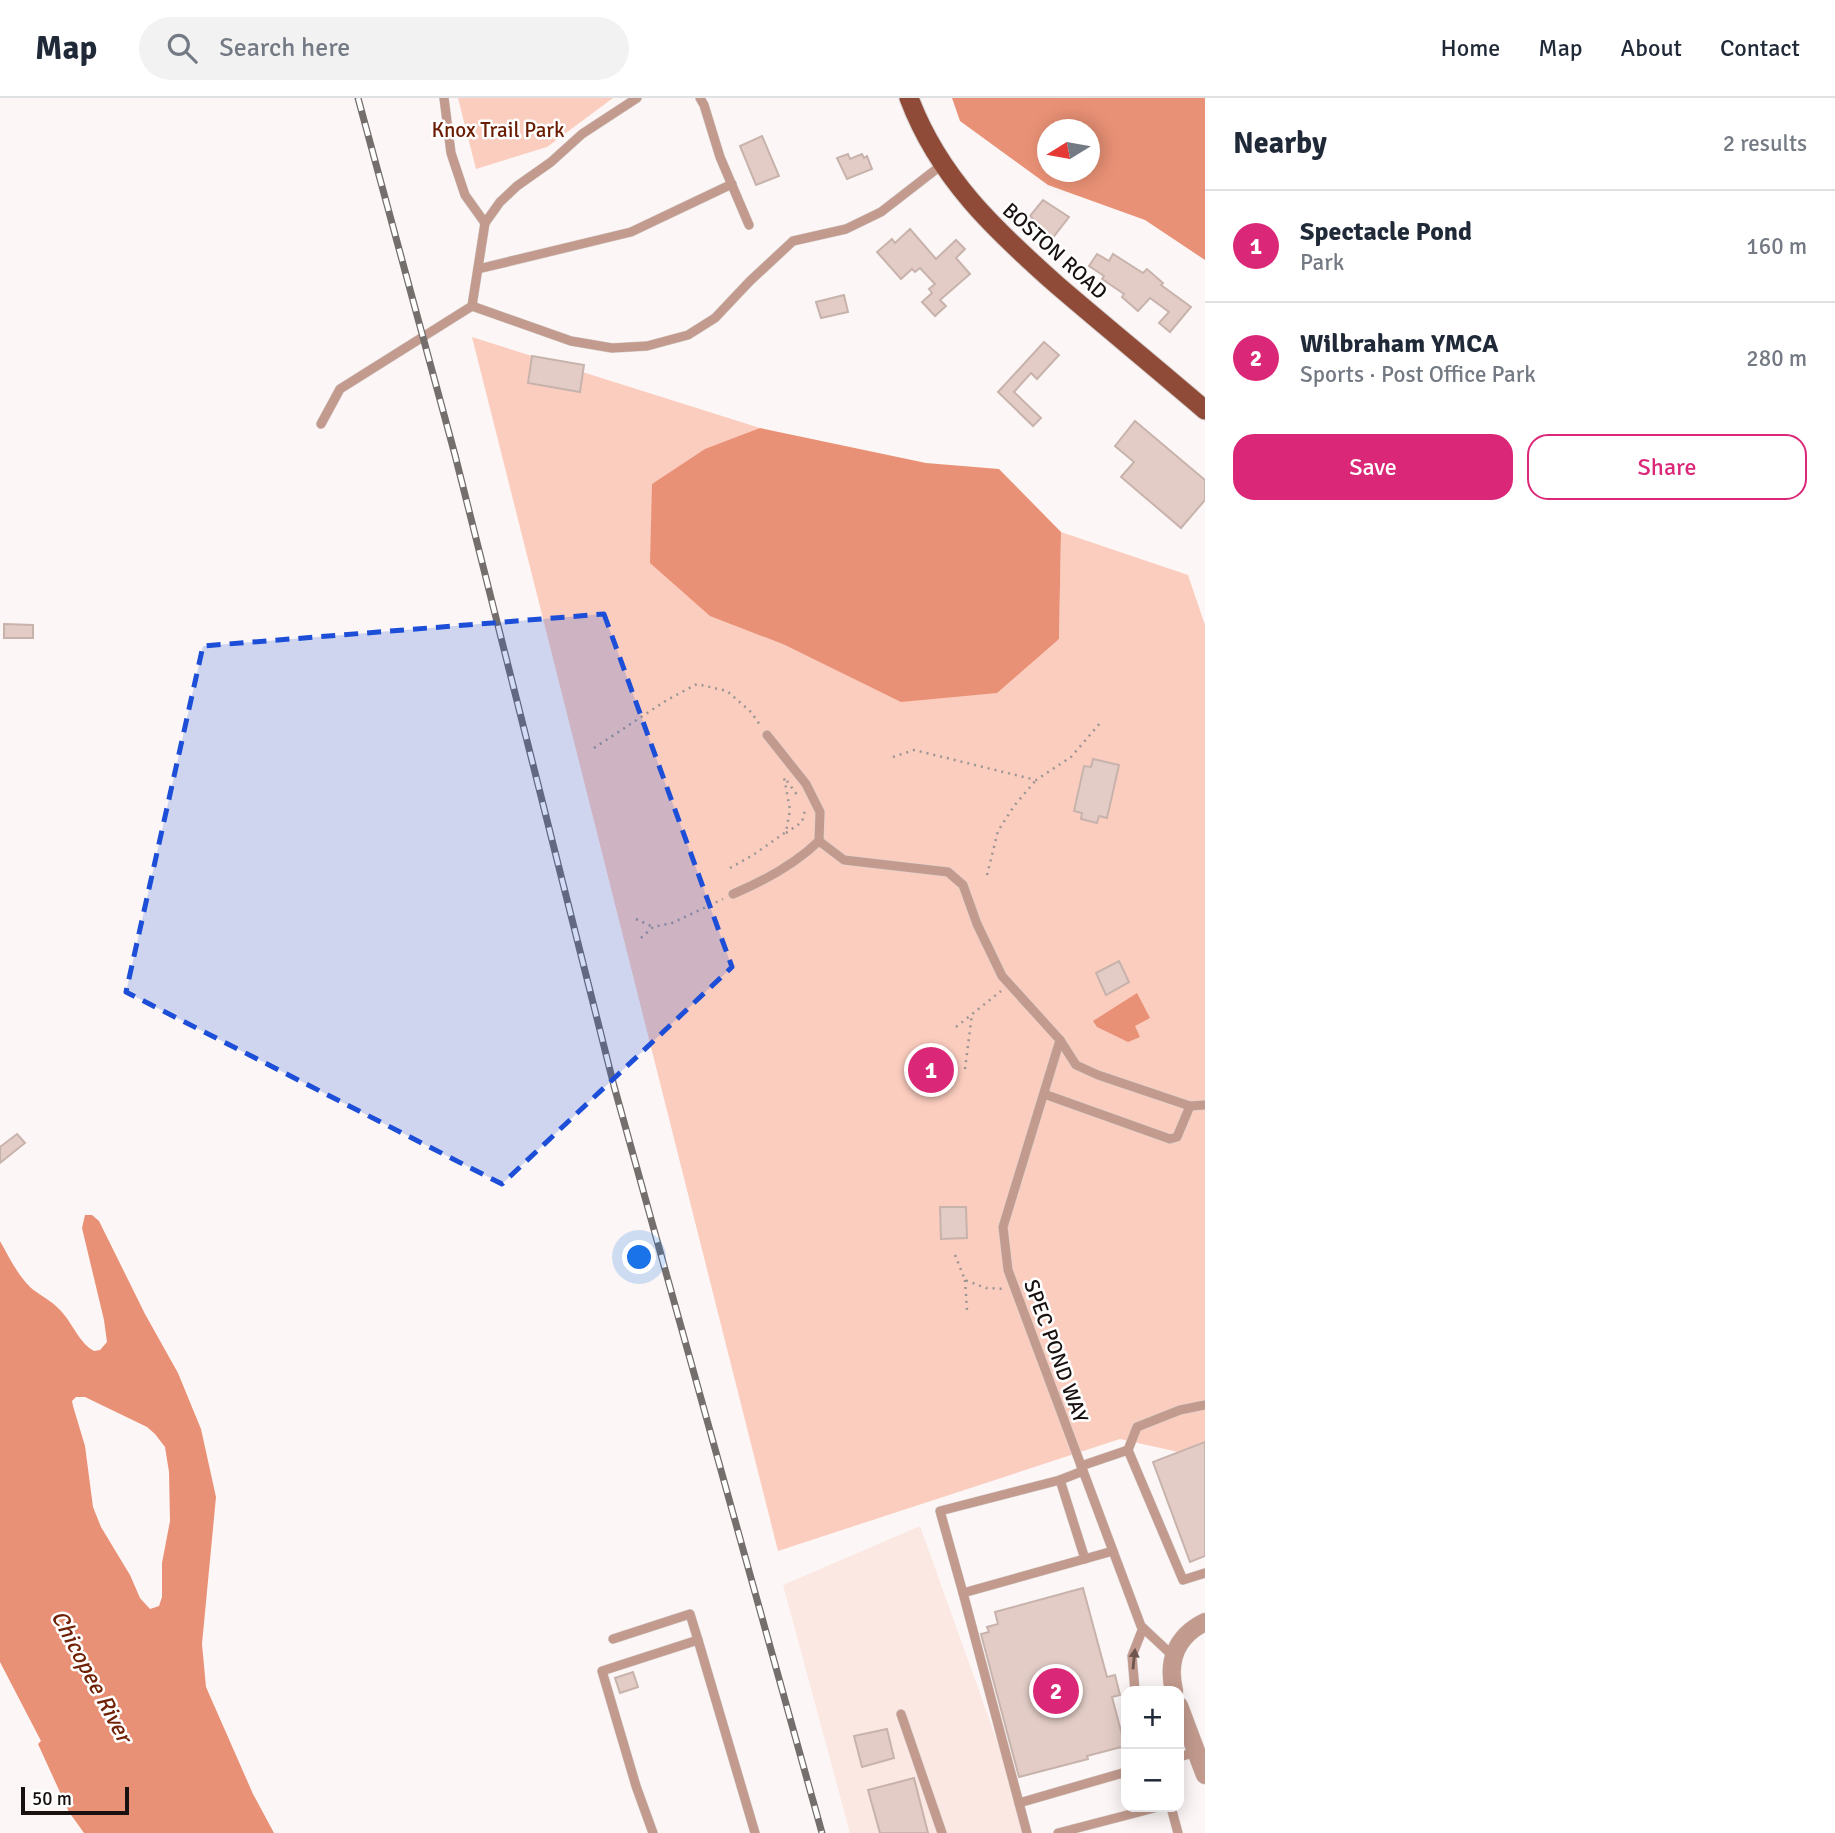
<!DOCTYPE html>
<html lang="en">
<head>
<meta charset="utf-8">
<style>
  body { margin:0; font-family:Signika,sans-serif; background:#f2f2f3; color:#1f2937 }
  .controls { position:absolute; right:21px; bottom:21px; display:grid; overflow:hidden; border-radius:14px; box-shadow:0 4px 18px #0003 }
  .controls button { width:63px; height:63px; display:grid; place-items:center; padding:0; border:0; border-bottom:2px solid #e0e1e3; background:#fff; color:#1f2937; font:35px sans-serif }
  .compass { position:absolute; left:1037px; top:21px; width:63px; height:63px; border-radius:50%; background:#fff; box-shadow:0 4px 18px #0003; rotate:259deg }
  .scale { position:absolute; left:21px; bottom:18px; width:108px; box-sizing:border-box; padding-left:7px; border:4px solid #18110f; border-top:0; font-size:19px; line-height:24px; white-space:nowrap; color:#18110f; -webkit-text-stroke:5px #fff; paint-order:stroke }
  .you { position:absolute; left:640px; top:1160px; width:24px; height:24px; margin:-18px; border:5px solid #fff; border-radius:50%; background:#1a73e8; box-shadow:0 0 0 10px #1a73e833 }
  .badge { display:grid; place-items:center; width:46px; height:46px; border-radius:50%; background:#db2777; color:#fff; font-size:23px; font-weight:700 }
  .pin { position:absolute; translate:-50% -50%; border:4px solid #fff; box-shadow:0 2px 7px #0006 }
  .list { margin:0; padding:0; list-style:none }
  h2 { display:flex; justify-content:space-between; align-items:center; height:91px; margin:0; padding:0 28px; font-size:30px }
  h2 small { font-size:23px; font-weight:400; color:#747a83 }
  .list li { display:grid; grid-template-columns:46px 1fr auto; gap:21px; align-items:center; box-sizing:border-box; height:112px; padding:0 28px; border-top:2px solid #e0e1e3 }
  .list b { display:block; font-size:26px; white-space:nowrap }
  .list p { margin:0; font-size:23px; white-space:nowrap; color:#747a83 }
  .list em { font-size:23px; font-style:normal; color:#747a83 }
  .actions { display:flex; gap:14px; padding:21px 28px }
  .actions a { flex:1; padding:16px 0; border:2px solid #db2777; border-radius:21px; text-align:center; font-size:24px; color:#db2777 }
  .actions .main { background:#db2777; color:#fff }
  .icon { flex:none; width:38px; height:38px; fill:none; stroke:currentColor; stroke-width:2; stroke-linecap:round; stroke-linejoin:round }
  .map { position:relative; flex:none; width:1205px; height:1735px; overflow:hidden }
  header { display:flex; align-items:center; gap:42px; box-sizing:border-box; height:98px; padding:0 35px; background:#fff; border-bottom:2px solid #e0e1e3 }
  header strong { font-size:33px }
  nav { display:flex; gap:38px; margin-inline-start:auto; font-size:24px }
  .search { width:490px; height:63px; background:#f2f2f3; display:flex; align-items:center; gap:18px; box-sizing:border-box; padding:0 24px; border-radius:38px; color:#747a83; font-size:26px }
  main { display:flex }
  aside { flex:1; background:#fff }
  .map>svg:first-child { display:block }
</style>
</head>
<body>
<header>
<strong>Map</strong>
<div class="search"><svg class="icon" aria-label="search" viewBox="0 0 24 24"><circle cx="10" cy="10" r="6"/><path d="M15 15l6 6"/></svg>Search here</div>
<nav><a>Home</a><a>Map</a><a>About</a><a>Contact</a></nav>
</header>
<main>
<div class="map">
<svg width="1205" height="1735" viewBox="0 0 1205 1735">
  <rect width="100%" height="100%" fill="#fcf7f6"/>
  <path fill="#fbe8e2" d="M 920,1428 L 1030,1735 L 850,1735 L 783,1487 Z"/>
  <g fill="#fbcdbf">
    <path d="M 458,0 L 613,0 L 547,49 L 476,71 Z"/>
    <path d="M 472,239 L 760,330 L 652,386 L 736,528 L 785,547 L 1059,542 L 1061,434 L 1188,477 L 1205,527 L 1205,1360 L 1120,1341 L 778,1453 Z"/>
  </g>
  <g fill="#e99176" fill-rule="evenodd">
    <path d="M 952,0 L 1205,0 L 1205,162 L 1145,122 L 1048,87 L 960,23 ZM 1048,32 L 1090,32 L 1090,74 L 1048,74 Z"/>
    <path d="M 760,330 L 926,365 L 999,371 L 1061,434 L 1059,541 L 997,595 L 901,604 L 785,547 L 710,518 L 650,465 L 652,386 L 705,351 Z"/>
    <path d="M 1137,895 L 1150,920 L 1135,928 L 1140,939 L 1128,944 L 1097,929 L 1093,923 Z"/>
    <path d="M 85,1117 L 92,1117 L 99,1123 L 145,1216 L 178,1275 L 201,1331 L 216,1399 L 202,1546 L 206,1589 L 253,1696 L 274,1735 L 84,1735 L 69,1714 L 38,1646 L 41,1643 L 0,1564 L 0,1143 C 9,1159 17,1176 30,1189 C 39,1197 51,1202 60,1212 C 72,1224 79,1245 94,1253 L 100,1252 L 107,1244 L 104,1222 L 82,1130 ZM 76,1299 L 85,1299 L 147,1329 L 155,1336 L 165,1349 L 169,1374 L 170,1423 L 162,1465 L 162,1499 L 159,1508 L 150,1511 L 140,1500 L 130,1477 L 101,1429 L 93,1409 L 85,1348 L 73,1308 L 72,1303 Z"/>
  </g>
  <g fill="#e3ccc6" stroke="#c8b3ac" stroke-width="2">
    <path d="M 762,38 L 779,78 L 756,87 L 740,48 Z"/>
    <path d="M 848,56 L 850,61 L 862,56 L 864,60 L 867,58 L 872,71 L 847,81 L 837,60 Z"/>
    <path d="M 1043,102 L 1069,119 L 1051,142 L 1029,125 L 1033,121 L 1030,118 Z"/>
    <path d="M 910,131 L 936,161 L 956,142 L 965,151 L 956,160 L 970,176 L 940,202 L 946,208 L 935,218 L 922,204 L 932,195 L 929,191 L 935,186 L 920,170 L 915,174 L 912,171 L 901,181 L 877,154 L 892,141 L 895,145 Z"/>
    <path d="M 1097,156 L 1109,163 L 1113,156 L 1143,175 L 1147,171 L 1163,185 L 1161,187 L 1191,209 L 1170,234 L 1159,225 L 1169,214 L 1150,200 L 1138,213 L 1122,199 L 1124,196 L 1102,181 L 1104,178 L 1089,168 Z"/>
    <path d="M 844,197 L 848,214 L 821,220 L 816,204 Z"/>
    <path d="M 1044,244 L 1059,257 L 1037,281 L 1031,275 L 1014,294 L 1041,320 L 1033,328 L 998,294 Z"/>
    <path d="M 532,258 L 584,267 L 580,294 L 528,285 Z"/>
    <path d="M 1135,323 L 1205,382 L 1205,402 L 1181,430 L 1121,379 L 1134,364 L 1115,348 Z"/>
    <path d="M 4,526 L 33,527 L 33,540 L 4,540 Z"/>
    <path d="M 1093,661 L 1119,667 L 1107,720 L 1099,718 L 1097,725 L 1081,721 L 1082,715 L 1074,713 L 1084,668 L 1091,669 Z"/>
    <path d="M 1119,863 L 1129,884 L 1106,897 L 1096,875 Z"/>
    <path d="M 17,1036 L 25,1045 L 0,1065 L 0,1049 Z"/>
    <path d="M 940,1109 L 966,1109 L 967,1140 L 941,1141 Z"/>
    <path d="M 1205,1344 L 1205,1458 L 1190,1464 L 1153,1364 Z"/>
    <path d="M 1083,1490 L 1107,1579 L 1115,1577 L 1120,1597 L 1112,1599 L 1125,1648 L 1087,1658 L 1088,1661 L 1019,1679 L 981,1536 L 989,1534 L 987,1529 L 998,1526 L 995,1514 Z"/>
    <path d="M 633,1574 L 638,1589 L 620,1595 L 615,1580 Z"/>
    <path d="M 887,1631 L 894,1660 L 862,1669 L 854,1638 Z"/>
    <path d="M 914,1680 L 928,1735 L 880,1735 L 868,1692 Z"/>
  </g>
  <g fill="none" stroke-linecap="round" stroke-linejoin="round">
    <g stroke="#d8d2d1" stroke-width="10">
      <g id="service">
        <path d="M 444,0 L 451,55 L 465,97 L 485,125"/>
        <path d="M 700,0 L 704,7 L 720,59 L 749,127"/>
        <path d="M 478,171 L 631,134 L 732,86"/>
        <path d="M 472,208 L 571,243 L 612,250 L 647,248 L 688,237 L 715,220 L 750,183 L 793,143 L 846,131 L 881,114 L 943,66"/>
        <path d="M 321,326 L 340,291 L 472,208 L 485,125 L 500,104 L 517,88 L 551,64 L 582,36 L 637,0"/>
        <path d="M 819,743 L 844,762 L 948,774 L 963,787 L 977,826 L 1002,878 L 1060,942 L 1076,967 L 1098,977 L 1190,1008 L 1205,1007"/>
        <path d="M 733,796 C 764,783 794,767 819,743 L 820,714 L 806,686 L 767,637"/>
        <path d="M 1060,942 L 1003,1129 L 1008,1172 L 1141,1528 L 1173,1558"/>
        <path d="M 1044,996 L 1170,1041 L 1177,1039 L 1190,1008"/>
        <path d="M 1205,1307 L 1180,1312 L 1137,1329 L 1128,1352 L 1183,1482 L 1205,1475"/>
        <path d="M 1081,1368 L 1128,1352"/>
        <path d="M 1083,1373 L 1060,1382 L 1085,1461"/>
        <path d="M 963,1495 L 940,1413 L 1060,1382"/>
        <path d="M 613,1541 L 690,1516 L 698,1542"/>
        <path d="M 1135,1593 L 1132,1558 L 1143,1530"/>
        <path d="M 901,1616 L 942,1735"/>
        <path d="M 1179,1659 L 1196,1654"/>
        <path d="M 1019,1705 L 963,1495 L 1113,1453"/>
        <path d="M 1171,1709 L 1178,1735"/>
        <path d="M 653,1735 L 636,1688 L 602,1573 L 698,1542 L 755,1735"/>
        <path d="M 1027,1735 L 1019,1705 L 1126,1674"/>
        <path d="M 1058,1735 L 1158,1709"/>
      </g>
    </g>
    <g stroke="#d8d2d1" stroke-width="19">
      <g id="minor">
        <path d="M 1174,1593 C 1167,1563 1176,1538 1205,1524"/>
        <path d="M 1179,1608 L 1205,1677"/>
      </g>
    </g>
    <g stroke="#d8d2d1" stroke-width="21">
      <path id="primary" d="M 909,0 C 939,80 995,132 1057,187 C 1106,229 1156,270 1205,312"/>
    </g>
    <g stroke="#9b9593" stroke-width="2.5" stroke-dasharray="2 5" stroke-linecap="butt">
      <path d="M 594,650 L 667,602 L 697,586 L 727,593 L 751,614 L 760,627"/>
      <path d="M 893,659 L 914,652 L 1036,682 L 1071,659 L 1101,624"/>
      <path d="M 787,683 L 798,698"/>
      <path d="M 786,735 L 802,724 L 805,712"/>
      <path d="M 730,770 L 753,757 L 786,734 L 790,712 L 784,679"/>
      <path d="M 987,777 L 998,733 L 1014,708 L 1036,682"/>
      <path d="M 636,821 L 653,829"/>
      <path d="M 641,840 L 653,829 L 672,825 L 723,801"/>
      <path d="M 956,929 L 1001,893"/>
      <path d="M 965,971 L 972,916"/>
      <path d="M 955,1157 L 965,1182 L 986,1190 L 1004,1191"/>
      <path d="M 965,1182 L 967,1212"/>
    </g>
    <use href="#service" stroke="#c39b8e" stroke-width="9"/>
    <use href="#minor" stroke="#c39b8e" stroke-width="18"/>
    <use href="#primary" stroke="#8f4b37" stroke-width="19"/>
    <g stroke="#746e6c" stroke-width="7">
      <path id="rail" d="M 358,0 L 455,357 L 614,988 L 822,1735"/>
    </g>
    <use href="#rail" stroke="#fff" stroke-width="4.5" stroke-dasharray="13" stroke-linecap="butt"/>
  </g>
  <defs><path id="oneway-solid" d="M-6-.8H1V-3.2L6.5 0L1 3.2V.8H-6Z" transform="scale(1.75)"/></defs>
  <use fill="#6e564e" href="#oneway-solid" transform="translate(1134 1561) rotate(-84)"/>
  <path fill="#1d4ed8" fill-opacity="0.2" stroke="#1d4ed8" stroke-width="5" stroke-dasharray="14 9" stroke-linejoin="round" d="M 604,516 L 732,869 L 502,1086 L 126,894 L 203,548 Z"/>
  <g text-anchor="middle" stroke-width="5" stroke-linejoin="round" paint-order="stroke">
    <g font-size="21" fill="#6a1c00" stroke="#fff">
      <text x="498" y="39">Knox Trail Park</text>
    </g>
    <g font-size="21" fill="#18110f" stroke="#fff">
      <text transform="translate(1055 153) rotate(42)" y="7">BOSTON ROAD</text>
      <text transform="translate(1056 1253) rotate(70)" y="7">SPEC POND WAY</text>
    </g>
    <g font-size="23" font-style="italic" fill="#702206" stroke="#fff">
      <text transform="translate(92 1578) rotate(62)" y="8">Chicopee River</text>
    </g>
  </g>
</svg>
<div class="controls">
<button>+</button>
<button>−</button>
</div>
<svg class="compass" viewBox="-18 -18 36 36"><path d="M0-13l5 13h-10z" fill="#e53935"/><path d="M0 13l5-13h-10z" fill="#747a83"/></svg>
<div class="scale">50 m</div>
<div class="you"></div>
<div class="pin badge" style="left:931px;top:972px">1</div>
<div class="pin badge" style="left:1056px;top:1593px">2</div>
</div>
<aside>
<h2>Nearby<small>2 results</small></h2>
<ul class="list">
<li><span class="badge">1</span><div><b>Spectacle Pond</b><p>Park</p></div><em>160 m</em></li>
<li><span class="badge">2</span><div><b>Wilbraham YMCA</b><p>Sports · Post Office Park</p></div><em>280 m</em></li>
</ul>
<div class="actions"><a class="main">Save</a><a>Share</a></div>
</aside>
</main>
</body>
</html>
